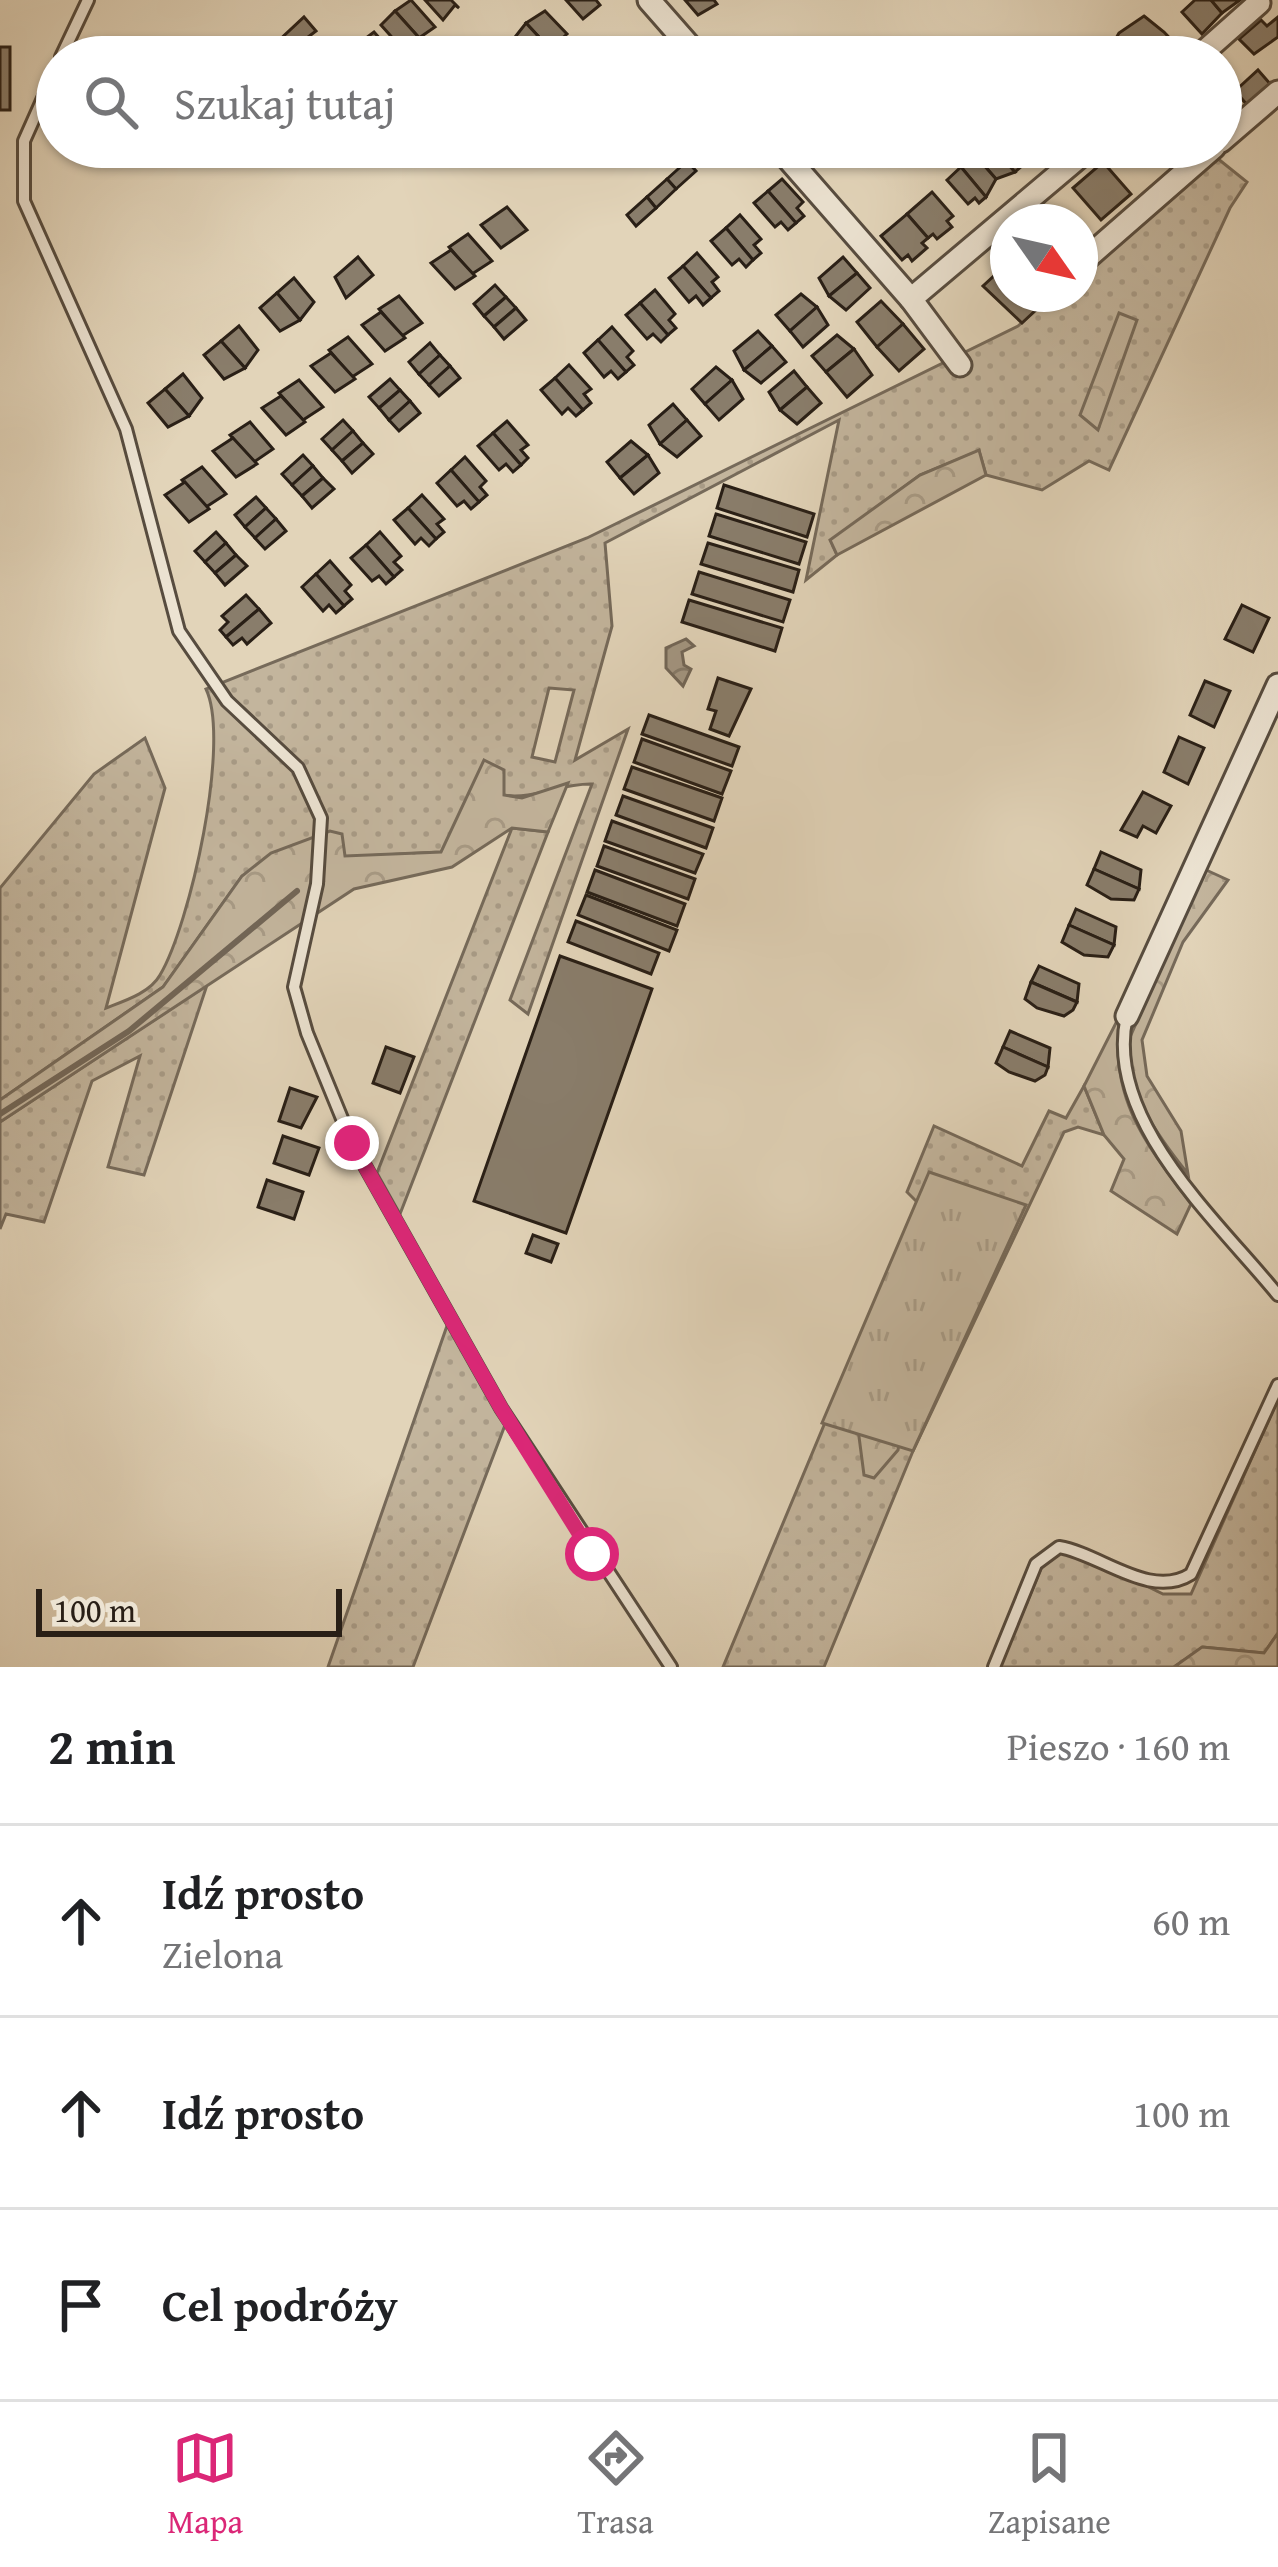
<!DOCTYPE html>
<html lang="pl">
<head>
<meta charset="utf-8">
<style>
  body { margin:0; font-family:"Gentium Book Plus",serif; background:#f6f6f6; color:#202124 }
  .compass { position:absolute; left:990px; top:204px; width:108px; height:108px; border-radius:50%; background:#fff; box-shadow:0 3px 9px #0004; rotate:124deg }
  .scale { position:absolute; left:36px; bottom:30px; width:306px; box-sizing:border-box; padding-left:12px; border:6px solid #291f16; border-top:0; font-size:33px; line-height:42px; white-space:nowrap; color:#291f16; -webkit-text-stroke:9px #ece3d2; paint-order:stroke }
  .stop { position:absolute; width:36px; height:36px; margin:-27px; border:9px solid #db2777; border-radius:50%; background:#fff }
  .stop.end { background:#db2777; border-color:#fff; box-shadow:0 3px 12px #0008 }
  .list { margin:0; padding:0; list-style:none }
  h2 { display:flex; justify-content:space-between; align-items:center; height:156px; margin:0; padding:0 48px; font-size:51px }
  h2 small { font-size:39px; font-weight:400; color:#757577 }
  .list li { display:grid; grid-template-columns:78px 1fr auto; gap:36px; align-items:center; box-sizing:border-box; height:192px; padding:0 48px; border-top:3px solid #e0e0e0 }
  .list b { display:block; font-size:45px; white-space:nowrap }
  .list p { margin:0; font-size:39px; white-space:nowrap; color:#757577 }
  .list em { font-size:39px; font-style:normal; color:#757577 }
  .icon { flex:none; width:66px; height:66px; fill:none; stroke:currentColor; stroke-width:2; stroke-linecap:round; stroke-linejoin:round }
  .map { position:relative; flex:none; width:1278px; height:1667px; overflow:hidden }
  .search { position:absolute; background:#fff; box-shadow:0 3px 9px #0004; left:36px; right:36px; top:36px; height:132px; display:flex; align-items:center; gap:30px; box-sizing:border-box; padding:0 42px; border-radius:66px; color:#757577; font-size:45px }
  .sheet { height:732px; background:#fff }
  nav { display:flex; justify-content:space-around; align-items:center; box-sizing:border-box; height:168px; border-top:3px solid #e0e0e0; background:#fff; font-size:33px; color:#757577 }
  nav a { display:grid; justify-items:center; gap:6px }
  nav .on { color:#db2777 }
  .map>svg:first-child { display:block }
</style>
</head>
<body>
<div class="map">
<svg width="1278" height="1667" viewBox="0 0 1278 1667">
  <defs>
    <pattern id="grass-dots" width="8" height="8" patternUnits="userSpaceOnUse" patternTransform="scale(3)"><rect width="8" height="8" fill="#c3b59d"/><path d="M2 2h.1M6 6h.1" fill="none" stroke="#a89b86" stroke-width="1.8" stroke-linecap="round"/></pattern>
    <pattern id="forest-crowns" width="20" height="18" patternUnits="userSpaceOnUse" patternTransform="scale(3)"><rect width="20" height="18" fill="#c3b59d"/><path d="M2 6a3 3 0 1 1 6 0M12 15a3 3 0 1 1 6 0" fill="none" stroke="#a89b86"/></pattern>
    <pattern id="park-tufts" width="24" height="20" patternUnits="userSpaceOnUse" patternTransform="scale(3)"><rect width="24" height="20" fill="#c3b59d"/><path d="M3 7l-1-3M5 7V3M7 7l1-3M15 17l-1-3M17 17v-4M19 17l1-3" fill="none" stroke="#a89b86"/></pattern>
    <pattern id="water-waves" width="16" height="10" patternUnits="userSpaceOnUse" patternTransform="scale(3)"><rect width="16" height="10" fill="#a39682"/><path d="M0 5q4-4 8 0t8 0" fill="none" stroke="#857a69"/></pattern>
  </defs>
  <rect width="100%" height="100%" fill="#e2d4b9"/>
  <filter id="stains"><feTurbulence type="fractalNoise" baseFrequency=".00167" numOctaves="4"/><feColorMatrix values="0 0 0 0 .2 0 0 0 0 .09 0 0 0 0 .02 0 0 0 .5 -.17"/></filter>
  <radialGradient id="worn" r=".72"><stop offset=".6" stop-color="#630" stop-opacity="0"/><stop offset="1" stop-color="#630" stop-opacity=".3"/></radialGradient>
  <g fill="url(#grass-dots)" stroke="#766a5a" stroke-width="3" fill-rule="evenodd">
    <path d="M 1217,158 L 1247,182 L 1230,208 L 1109,470 L 1089,461 L 1042,490 L 986,475 L 979,451 L 920,475 L 831,541 L 837,555 L 806,580 L 839,420 L 605,543 L 612,626 L 575,760 L 628,729 L 528,1014 L 510,1000 L 592,784 C 561,783 534,800 503,795 L 441,852 L 344,857 L 242,876 L 163,987 L 0,1100 L 0,888 L 94,774 L 145,738 L 165,788 L 106,1008 C 124,1001 150,993 160,975 C 190,925 231,742 206,689 L 587,538 L 1018,326 L 1054,294 L 1080,294 L 1080,272 ZM 549,688 L 574,690 L 555,762 L 532,757 Z"/>
    <path d="M 512,828 L 548,832 L 400,1214 L 377,1173 Z"/>
    <path d="M 207,985 L 144,1175 L 108,1167 L 140,1056 L 92,1081 L 44,1222 L 6,1214 L 0,1229 L 0,1122 Z"/>
    <path d="M 1084,1086 L 1104,1135 L 1078,1127 L 1064,1132 L 913,1451 L 824,1667 L 723,1667 L 917,1202 L 907,1192 L 934,1126 L 1022,1166 L 1049,1111 L 1066,1118 Z"/>
    <path d="M 448,1323 L 505,1425 L 413,1667 L 328,1667 Z"/>
    <path d="M 1278,1399 L 1278,1633 L 1264,1653 L 1203,1647 L 1174,1667 L 1000,1667 L 1043,1564 L 1059,1553 L 1083,1555 L 1163,1594 L 1191,1594 Z"/>
  </g>
  <g fill="url(#forest-crowns)" stroke="#766a5a" stroke-width="3">
    <path d="M 1119,313 L 1137,320 L 1098,430 L 1080,415 Z"/>
    <path d="M 979,450 L 986,475 L 837,555 L 830,540 L 920,475 Z"/>
    <path d="M 484,760 L 504,770 L 504,795 L 522,798 L 568,783 L 548,832 L 512,828 L 452,867 L 354,889 L 0,1122 L 0,1100 L 163,987 L 242,876 L 271,853 L 330,831 L 342,834 L 345,856 L 441,852 Z"/>
    <path d="M 1204,869 L 1228,880 L 1183,942 L 1142,1040 L 1147,1076 L 1181,1131 L 1188,1174 C 1156,1134 1129,1096 1127,1044 Z"/>
    <path d="M 1120,1015 C 1108,1096 1144,1142 1191,1204 L 1177,1234 L 1111,1191 L 1124,1159 L 1104,1135 L 1084,1086 Z"/>
    <path d="M 907,1396 L 898,1450 L 874,1478 L 864,1475 L 858,1429 Z"/>
    <path d="M 1278,1633 L 1278,1667 L 1174,1667 L 1202,1647 L 1264,1653 Z"/>
  </g>
  <path fill="url(#park-tufts)" stroke="#766a5a" stroke-width="3" d="M 929,1172 L 1026,1205 L 913,1451 L 822,1423 Z"/>
  <path fill="url(#water-waves)" stroke="#726657" stroke-width="3" d="M 686,639 L 694,646 L 682,652 L 684,665 L 691,669 L 683,686 L 666,668 L 666,648 Z"/>
  <g fill="none" stroke-linecap="round" stroke-linejoin="round">
    <path stroke="#726657" stroke-width="6" d="M 0,1114 L 129,1031 L 297,891"/>
  </g>
  <g fill="#897d6b" stroke="#291f16" stroke-width="3">
    <path d="M 411,0 L 435,27 L 419,38 L 422,41 L 395,11 Z"/>
    <path d="M 425,0 L 451,0 L 459,8 L 455,5 L 443,20 Z"/>
    <path d="M 566,0 L 596,0 L 600,5 L 583,19 Z"/>
    <path d="M 685,0 L 714,0 L 717,4 L 698,15 Z"/>
    <path d="M 1195,0 L 1211,0 L 1222,13 L 1202,34 L 1182,12 Z"/>
    <path d="M 1211,0 L 1240,0 L 1222,13 Z"/>
    <path d="M 395,11 L 422,41 L 418,38 L 406,53 L 381,25 Z"/>
    <path d="M 545,11 L 567,34 L 550,49 L 526,23 Z"/>
    <path d="M 1144,16 L 1164,32 L 1182,51 L 1160,57 L 1150,46 L 1137,57 L 1123,57 L 1112,45 L 1119,33 Z"/>
    <path d="M 304,17 L 316,31 L 282,57 L 273,46 Z"/>
    <path d="M 1278,17 L 1278,37 L 1254,54 L 1239,39 L 1261,20 L 1267,26 Z"/>
    <path d="M 526,23 L 550,49 L 541,57 L 527,57 L 512,41 Z"/>
    <path d="M 374,32 L 396,57 L 370,57 L 358,44 Z"/>
    <path d="M 358,44 L 370,57 L 345,57 L 358,45 Z"/>
    <rect x="0" y="47" width="10" height="63"/>
    <path d="M 1258,70 L 1272,86 L 1249,107 L 1235,91 Z"/>
    <path d="M 985,147 L 993,147 L 1015,172 L 996,179 L 975,155 Z"/>
    <path d="M 993,147 L 1017,147 L 1024,155 L 1017,161 L 1022,166 L 1015,172 Z"/>
    <path d="M 1153,147 L 1184,147 L 1166,162 Z"/>
    <path d="M 975,155 L 996,179 L 986,197 L 961,167 Z"/>
    <path d="M 687,161 L 696,171 L 676,189 L 667,179 Z"/>
    <path d="M 1103,162 L 1131,194 L 1101,220 L 1073,188 Z"/>
    <path d="M 961,167 L 986,197 L 979,203 L 975,198 L 968,204 L 947,180 Z"/>
    <path d="M 667,179 L 676,189 L 656,208 L 647,197 Z"/>
    <path d="M 782,179 L 803,202 L 797,208 L 804,216 L 796,223 L 768,191 Z"/>
    <path d="M 768,191 L 796,223 L 788,230 L 781,222 L 775,227 L 754,203 Z"/>
    <path d="M 932,192 L 953,216 L 947,221 L 952,227 L 937,239 L 933,234 L 928,238 L 907,214 Z"/>
    <path d="M 647,197 L 656,208 L 636,226 L 627,215 Z"/>
    <path d="M 507,207 L 527,230 L 501,248 L 481,225 Z"/>
    <path d="M 907,214 L 928,238 L 922,243 L 927,248 L 912,261 L 908,255 L 902,260 L 881,236 Z"/>
    <path d="M 740,215 L 761,239 L 754,245 L 761,253 L 753,260 L 726,228 Z"/>
    <path d="M 726,228 L 753,260 L 746,267 L 739,259 L 732,265 L 711,241 Z"/>
    <path d="M 468,234 L 492,261 L 472,274 L 449,247 Z"/>
    <path d="M 451,250 L 475,276 L 455,289 L 431,263 Z"/>
    <path d="M 697,253 L 718,277 L 712,282 L 719,291 L 711,298 L 683,266 Z"/>
    <path d="M 358,257 L 373,275 L 346,298 L 335,277 Z"/>
    <path d="M 843,257 L 857,273 L 829,296 L 819,278 Z"/>
    <path d="M 1008,263 L 1008,294 L 1026,294 L 1038,308 L 1022,323 L 983,286 Z"/>
    <path d="M 683,266 L 711,298 L 703,305 L 696,296 L 689,302 L 669,278 Z"/>
    <path d="M 857,273 L 870,288 L 846,310 L 829,296 Z"/>
    <path d="M 294,278 L 314,302 L 300,320 L 277,293 Z"/>
    <path d="M 495,285 L 506,297 L 484,316 L 474,304 Z"/>
    <path d="M 655,290 L 675,314 L 669,320 L 676,328 L 668,335 L 640,303 Z"/>
    <path d="M 277,293 L 300,320 L 280,331 L 260,308 Z"/>
    <path d="M 801,294 L 817,307 L 790,331 L 776,315 Z"/>
    <path d="M 399,296 L 422,323 L 402,336 L 379,309 Z"/>
    <path d="M 506,297 L 516,308 L 494,327 L 484,316 Z"/>
    <path d="M 881,301 L 903,324 L 877,347 L 857,322 Z"/>
    <path d="M 640,303 L 668,335 L 661,342 L 653,334 L 647,339 L 626,315 Z"/>
    <path d="M 817,307 L 828,325 L 803,347 L 790,331 Z"/>
    <path d="M 516,308 L 526,320 L 504,339 L 494,327 Z"/>
    <path d="M 381,312 L 405,338 L 385,351 L 362,325 Z"/>
    <path d="M 903,324 L 924,349 L 899,371 L 877,347 Z"/>
    <path d="M 239,326 L 258,350 L 245,368 L 221,341 Z"/>
    <path d="M 612,327 L 633,351 L 627,357 L 634,365 L 626,372 L 598,340 Z"/>
    <path d="M 758,331 L 772,346 L 744,370 L 734,351 Z"/>
    <path d="M 837,335 L 854,349 L 826,372 L 812,356 Z"/>
    <path d="M 348,337 L 372,364 L 352,377 L 329,350 Z"/>
    <path d="M 598,340 L 626,372 L 618,379 L 611,371 L 604,377 L 584,353 Z"/>
    <path d="M 221,341 L 245,368 L 224,379 L 204,355 Z"/>
    <path d="M 430,343 L 440,355 L 419,374 L 409,362 Z"/>
    <path d="M 772,346 L 786,362 L 761,383 L 744,370 Z"/>
    <path d="M 854,349 L 872,375 L 847,397 L 826,372 Z"/>
    <path d="M 331,353 L 355,379 L 335,392 L 311,366 Z"/>
    <path d="M 440,355 L 450,366 L 429,385 L 419,374 Z"/>
    <path d="M 569,365 L 591,389 L 584,394 L 591,403 L 583,410 L 555,378 Z"/>
    <path d="M 450,366 L 460,378 L 439,396 L 429,385 Z"/>
    <path d="M 716,367 L 732,380 L 705,404 L 692,389 Z"/>
    <path d="M 794,371 L 807,387 L 780,410 L 769,392 Z"/>
    <path d="M 183,374 L 202,398 L 189,416 L 165,389 Z"/>
    <path d="M 555,378 L 583,410 L 576,416 L 568,408 L 562,414 L 541,390 Z"/>
    <path d="M 390,379 L 400,390 L 379,408 L 369,397 Z"/>
    <path d="M 299,380 L 323,407 L 303,420 L 279,393 Z"/>
    <path d="M 732,380 L 743,399 L 719,420 L 705,404 Z"/>
    <path d="M 807,387 L 821,403 L 797,424 L 780,410 Z"/>
    <path d="M 165,389 L 189,416 L 168,427 L 148,403 Z"/>
    <path d="M 400,390 L 410,401 L 389,420 L 379,408 Z"/>
    <path d="M 281,396 L 305,422 L 286,435 L 262,408 Z"/>
    <path d="M 410,401 L 420,413 L 399,431 L 389,420 Z"/>
    <path d="M 673,404 L 687,420 L 660,444 L 649,425 Z"/>
    <path d="M 343,420 L 353,431 L 332,450 L 322,439 Z"/>
    <path d="M 687,420 L 701,436 L 677,457 L 660,444 Z"/>
    <path d="M 507,421 L 528,445 L 521,450 L 528,458 L 521,465 L 493,433 Z"/>
    <path d="M 250,422 L 273,449 L 254,462 L 230,435 Z"/>
    <path d="M 353,431 L 363,443 L 342,461 L 332,450 Z"/>
    <path d="M 493,433 L 521,465 L 513,472 L 506,464 L 499,470 L 478,446 Z"/>
    <path d="M 233,438 L 257,464 L 236,477 L 213,451 Z"/>
    <path d="M 631,441 L 648,455 L 620,478 L 607,462 Z"/>
    <path d="M 363,443 L 373,454 L 352,473 L 342,461 Z"/>
    <path d="M 303,455 L 313,466 L 292,485 L 282,474 Z"/>
    <path d="M 648,455 L 659,473 L 634,494 L 620,478 Z"/>
    <path d="M 465,457 L 486,481 L 480,487 L 487,495 L 479,502 L 451,470 Z"/>
    <path d="M 313,466 L 323,478 L 302,496 L 292,485 Z"/>
    <path d="M 202,467 L 226,494 L 206,507 L 182,480 Z"/>
    <path d="M 451,470 L 479,502 L 471,509 L 464,501 L 457,506 L 437,483 Z"/>
    <path d="M 323,478 L 334,489 L 312,508 L 302,496 Z"/>
    <path d="M 185,482 L 209,509 L 189,522 L 165,495 Z"/>
    <path d="M 724,485 L 814,514 L 807,537 L 717,508 Z"/>
    <path d="M 422,495 L 444,519 L 437,524 L 444,532 L 436,539 L 408,508 Z"/>
    <path d="M 256,497 L 266,508 L 245,527 L 235,515 Z"/>
    <path d="M 266,508 L 276,519 L 255,538 L 245,527 Z"/>
    <path d="M 408,508 L 436,539 L 429,546 L 421,538 L 415,544 L 394,520 Z"/>
    <path d="M 716,514 L 806,542 L 799,564 L 709,536 Z"/>
    <path d="M 276,519 L 286,531 L 265,549 L 255,538 Z"/>
    <path d="M 216,532 L 226,543 L 205,562 L 195,551 Z"/>
    <path d="M 380,532 L 401,556 L 394,562 L 402,570 L 394,577 L 366,545 Z"/>
    <path d="M 226,543 L 236,555 L 215,573 L 205,562 Z"/>
    <path d="M 708,543 L 799,570 L 793,592 L 701,564 Z"/>
    <path d="M 366,545 L 394,577 L 386,584 L 379,576 L 372,581 L 351,558 Z"/>
    <path d="M 236,555 L 247,566 L 225,585 L 215,573 Z"/>
    <path d="M 330,561 L 351,585 L 345,591 L 352,599 L 344,606 L 316,574 Z"/>
    <path d="M 699,572 L 790,600 L 783,622 L 692,594 Z"/>
    <path d="M 316,574 L 344,606 L 336,613 L 329,605 L 323,611 L 302,587 Z"/>
    <path d="M 246,595 L 259,609 L 226,637 L 220,630 L 228,622 L 222,616 Z"/>
    <path d="M 689,600 L 782,628 L 775,651 L 682,622 Z"/>
    <path d="M 1242,605 L 1269,618 L 1253,652 L 1225,639 Z"/>
    <path d="M 259,609 L 271,623 L 247,644 L 242,638 L 233,645 L 226,637 Z"/>
    <path d="M 718,678 L 751,689 L 729,736 L 710,729 L 716,711 L 708,709 Z"/>
    <path d="M 1205,681 L 1230,691 L 1214,727 L 1190,715 Z"/>
    <path d="M 649,715 L 739,747 L 732,766 L 642,734 Z"/>
    <path d="M 1179,737 L 1204,748 L 1188,784 L 1164,772 Z"/>
    <path d="M 642,739 L 731,771 L 722,794 L 634,762 Z"/>
    <path d="M 632,767 L 722,798 L 714,821 L 624,789 Z"/>
    <path d="M 1143,792 L 1171,806 L 1156,833 L 1143,826 L 1137,837 L 1121,830 Z"/>
    <path d="M 623,796 L 713,828 L 706,848 L 616,815 Z"/>
    <path d="M 612,821 L 703,854 L 695,873 L 605,841 Z"/>
    <path d="M 604,846 L 695,879 L 688,899 L 597,866 Z"/>
    <path d="M 1101,852 L 1141,870 L 1139,889 L 1094,869 Z"/>
    <path d="M 1094,869 L 1139,889 L 1134,900 L 1111,899 L 1087,885 Z"/>
    <path d="M 595,870 L 685,904 L 677,926 L 587,892 Z"/>
    <path d="M 586,895 L 677,930 L 669,951 L 578,915 Z"/>
    <path d="M 1076,909 L 1116,927 L 1114,945 L 1069,925 Z"/>
    <path d="M 576,921 L 659,953 L 651,974 L 568,942 Z"/>
    <path d="M 1069,925 L 1114,945 L 1108,957 L 1084,955 L 1062,942 Z"/>
    <path d="M 560,956 L 652,989 L 566,1233 L 474,1201 Z"/>
    <path d="M 1039,966 L 1079,984 L 1077,1002 L 1031,982 Z"/>
    <path d="M 1031,982 L 1077,1002 L 1073,1010 L 1064,1016 L 1037,1008 L 1025,999 Z"/>
    <path d="M 1010,1031 L 1050,1048 L 1048,1067 L 1003,1047 Z"/>
    <path d="M 386,1047 L 414,1057 L 400,1093 L 373,1083 Z"/>
    <path d="M 1003,1047 L 1048,1067 L 1045,1075 L 1035,1081 L 1009,1072 L 996,1063 Z"/>
    <path d="M 290,1088 L 317,1097 L 301,1128 L 279,1121 Z"/>
    <path d="M 283,1136 L 319,1148 L 309,1175 L 274,1163 Z"/>
    <path d="M 267,1180 L 303,1192 L 294,1219 L 258,1207 Z"/>
    <path d="M 533,1235 L 558,1244 L 551,1262 L 526,1253 Z"/>
  </g>
  <g fill="none" stroke-linecap="round" stroke-linejoin="round">
    <g stroke="#574c3f" stroke-width="16">
      <g id="lane">
        <path d="M 61,57 L 88,0"/>
        <path d="M 57,67 L 24,141 L 24,201 L 126,429 L 179,631 L 227,701 L 298,768 L 321,818 L 317,884 L 294,987 L 307,1033 L 352,1143 L 501,1408 L 671,1667"/>
        <path d="M 1127,1016 C 1103,1119 1217,1220 1278,1295"/>
        <path d="M 994,1667 L 1036,1564 L 1059,1547 C 1101,1554 1150,1600 1191,1574 L 1278,1385"/>
      </g>
    </g>
    <g stroke="#574c3f" stroke-width="27">
      <g id="street">
        <path d="M 649,0 L 699,57"/>
        <path d="M 1198,57 L 1259,3"/>
        <path d="M 1221,141 L 1278,92"/>
        <path d="M 778,147 L 911,299 L 960,365"/>
        <path d="M 1080,264 L 1214,147"/>
        <path d="M 911,299 L 1091,147"/>
        <path d="M 1127,1016 L 1278,685"/>
      </g>
    </g>
    <use href="#lane" stroke="#ece3d2" stroke-width="10"/>
    <use href="#street" stroke="#ece3d2" stroke-width="21"/>
  </g>
  <g fill="none" stroke-linecap="round" stroke-linejoin="round">
    <path stroke="#db2777" stroke-width="15" d="M 352,1143 L 501,1408 L 592,1554"/>
  </g>
  <rect width="100%" height="100%" filter="url(#stains)"/>
  <rect width="100%" height="100%" fill="url(#worn)"/>
</svg>
<svg class="compass" viewBox="-18 -18 36 36"><path d="M0-13l5 13h-10z" fill="#e53935"/><path d="M0 13l5-13h-10z" fill="#757577"/></svg>
<div class="scale">100 m</div>
<div class="stop" style="left:592px;top:1554px"></div>
<div class="stop end" style="left:352px;top:1143px"></div>
<div class="search"><svg class="icon" aria-label="search" viewBox="0 0 24 24"><circle cx="10" cy="10" r="6"/><path d="M15 15l6 6"/></svg>Szukaj tutaj</div>
</div>
<section class="sheet">
<h2>2 min<small>Pieszo · 160 m</small></h2>
<ul class="list">
<li><svg class="icon" aria-label="ahead" viewBox="0 0 24 24"><path d="M12 20V5M6 11l6-6 6 6"/></svg><div><b>Idź prosto</b><p>Zielona</p></div><em>60 m</em></li>
<li><svg class="icon" aria-label="ahead" viewBox="0 0 24 24"><path d="M12 20V5M6 11l6-6 6 6"/></svg><div><b>Idź prosto</b></div><em>100 m</em></li>
<li><svg class="icon" aria-label="arrive" viewBox="0 0 24 24"><path d="M6 21V4h12l-3 4 3 4H6"/></svg><div><b>Cel podróży</b></div></li>
</ul>
</section>
<nav>
<a class="on"><svg class="icon" aria-label="map" viewBox="0 0 24 24"><path d="M3 6l6-2 6 2 6-2v14l-6 2-6-2-6 2zM9 4v14M15 6v14"/></svg>Mapa</a>
<a><svg class="icon" aria-label="directions" viewBox="0 0 24 24"><path d="M12 3l9 9-9 9-9-9zM9 14v-3h6M13 9l2 2-2 2"/></svg>Trasa</a>
<a><svg class="icon" aria-label="saved" viewBox="0 0 24 24"><path d="M7 4h10v16l-5-4-5 4z"/></svg>Zapisane</a>
</nav>
</body>
</html>
